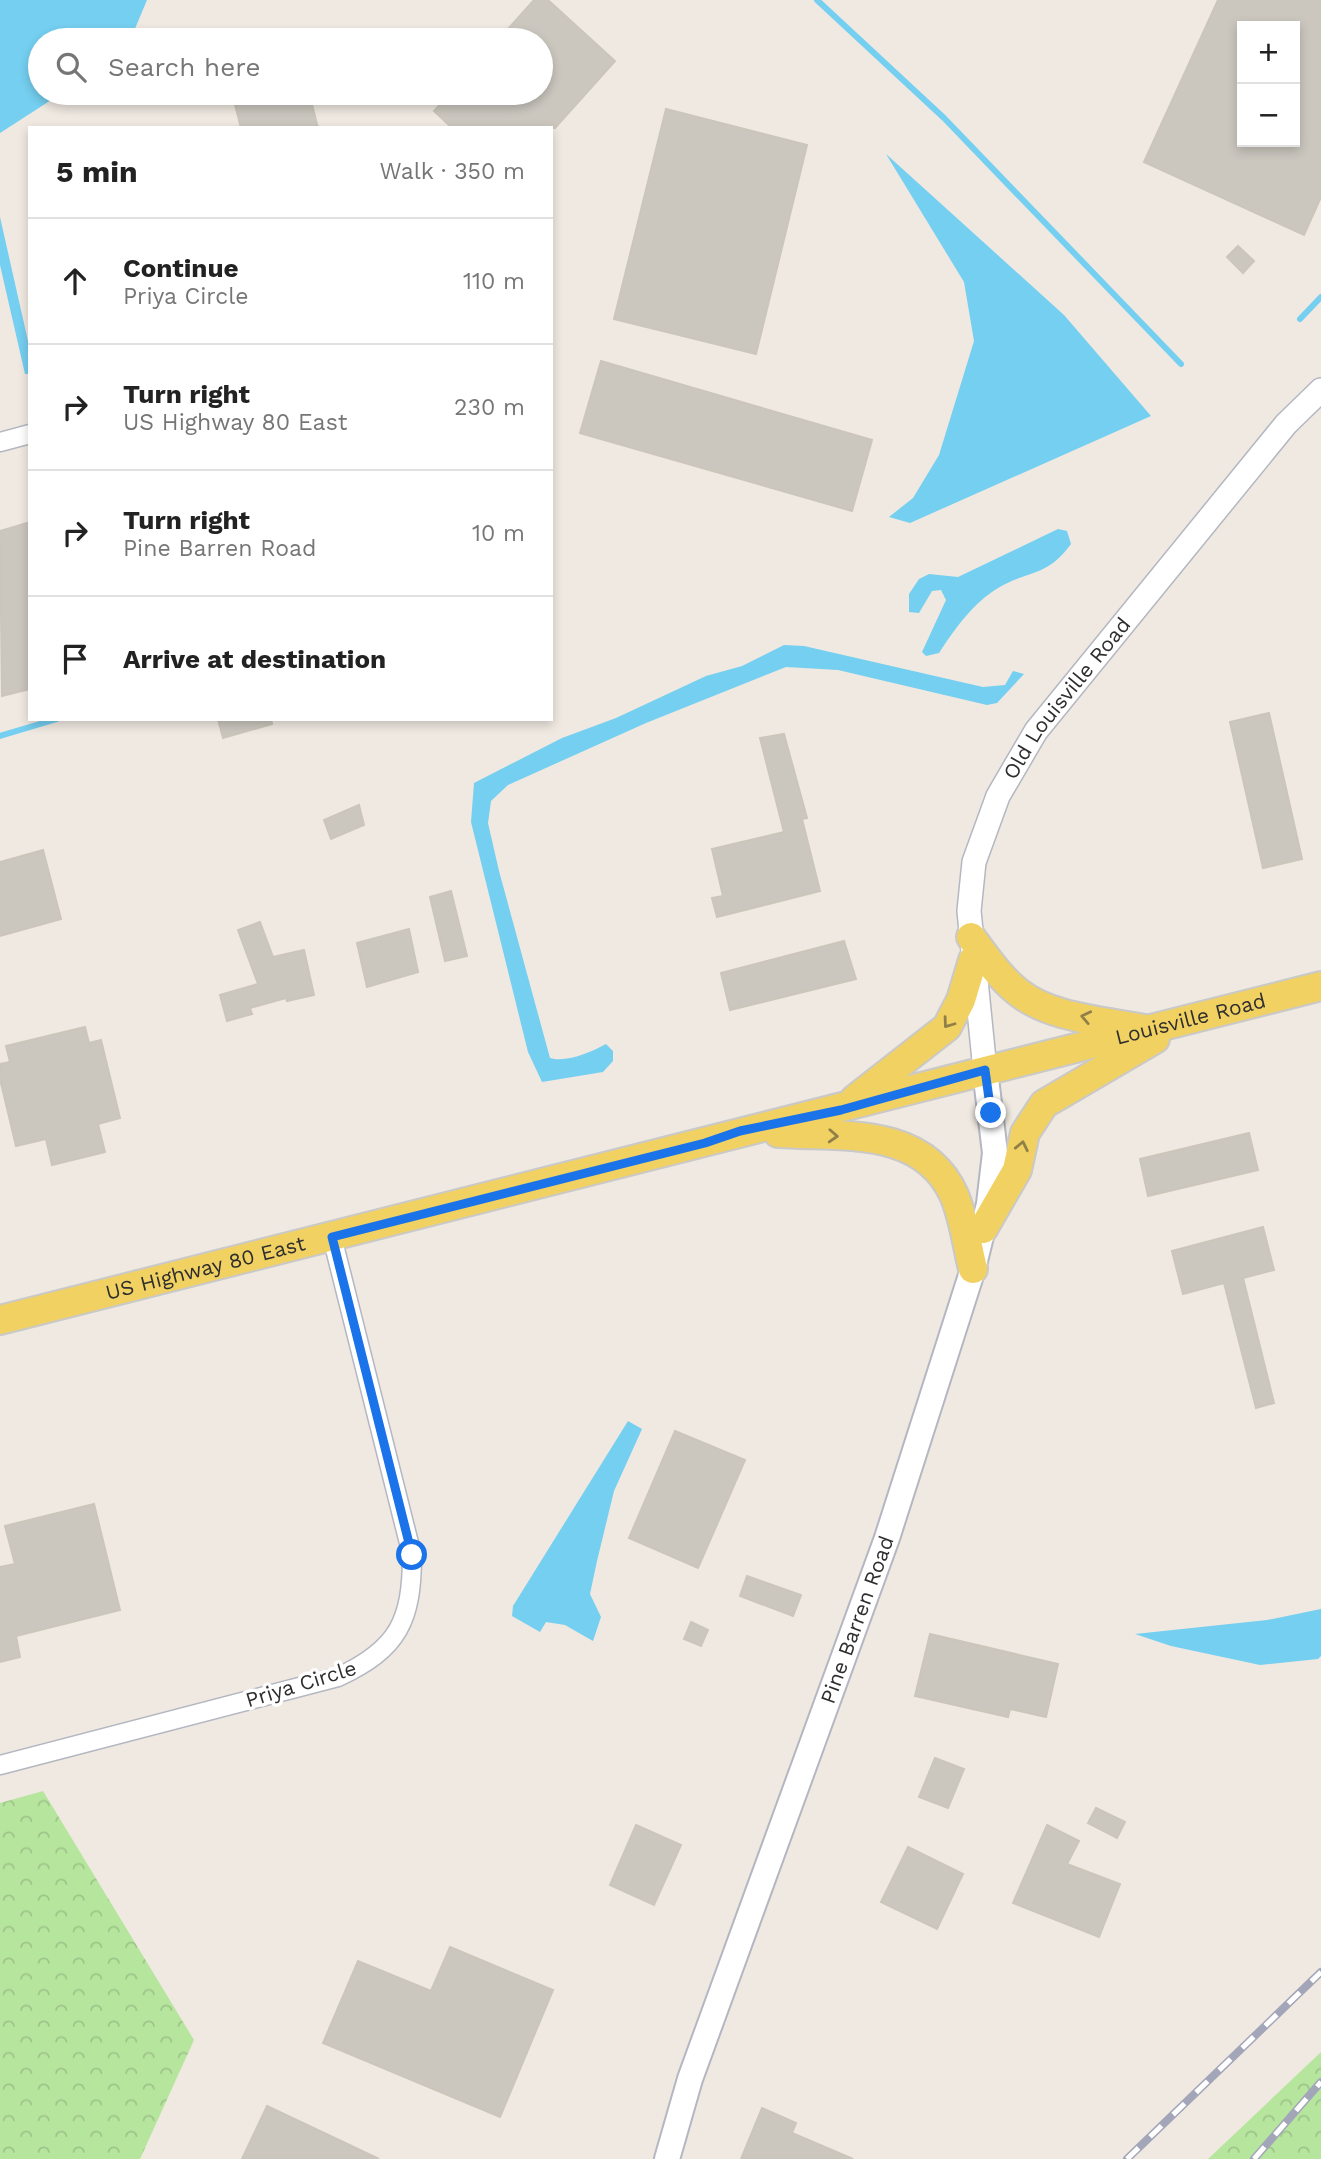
<!DOCTYPE html>
<html lang="en">
<head>
<meta charset="utf-8">
<style>
  body { margin:0; font-family:"Work Sans",sans-serif; background:#f2f2f2; color:#222 }
  .controls { position:absolute; right:21px; top:21px; display:grid; overflow:hidden; border-radius:0px; box-shadow:0 4px 10px #0003 }
  .controls button { width:63px; height:63px; display:grid; place-items:center; padding:0; border:0; border-bottom:2px solid #e0e0e0; background:#fff; color:#222; font:35px sans-serif }
  .stop { position:absolute; width:21px; height:21px; margin:-16px; border:5px solid #1a73e8; border-radius:50%; background:#fff }
  .stop.end { background:#1a73e8; border-color:#fff; box-shadow:0 2px 7px #0008 }
  .list { margin:0; padding:0; list-style:none }
  h2 { display:flex; justify-content:space-between; align-items:center; height:91px; margin:0; padding:0 28px; font-size:30px }
  h2 small { font-size:23px; font-weight:400; color:#767676 }
  .list li { display:grid; grid-template-columns:46px 1fr auto; gap:21px; align-items:center; box-sizing:border-box; height:126px; padding:0 28px; border-top:2px solid #e0e0e0 }
  .list b { display:block; font-size:26px; white-space:nowrap }
  .list p { margin:0; font-size:23px; white-space:nowrap; color:#767676 }
  .list em { font-size:23px; font-style:normal; color:#767676 }
  .icon { flex:none; width:38px; height:38px; fill:none; stroke:currentColor; stroke-width:2; stroke-linecap:round; stroke-linejoin:round }
  .map { position:relative; flex:none; width:1321px; height:2159px; overflow:hidden }
  .search { position:absolute; background:#fff; box-shadow:0 4px 10px #0003; left:28px; top:28px; width:525px; height:77px; display:flex; align-items:center; gap:18px; box-sizing:border-box; padding:0 24px; border-radius:38px; color:#767676; font-size:26px }
  .panel { position:absolute; background:#fff; box-shadow:0 4px 10px #0003; left:28px; top:126px; width:525px; height:595px; border-radius:0px }
  .map>svg:first-child { display:block }
</style>
</head>
<body>
<div class="map">
<svg width="1321" height="2159" viewBox="0 0 1321 2159">
  <defs>
    <pattern id="forest-crowns" width="20" height="18" patternUnits="userSpaceOnUse" patternTransform="scale(1.75)"><rect width="20" height="18" fill="#b6e59e"/><path d="M2 6a3 3 0 1 1 6 0M12 15a3 3 0 1 1 6 0" fill="none" stroke="#9dc588"/></pattern>
  </defs>
  <rect width="100%" height="100%" fill="#efe9e1"/>
  <g fill="url(#forest-crowns)">
    <path d="M 43,1791 L 194,2040 L 140,2159 L 0,2159 L 0,1803 Z"/>
    <path d="M 1321,2052 L 1321,2159 L 1208,2159 Z"/>
  </g>
  <g fill="#75cff0">
    <path d="M 0,0 L 147,0 L 134,31 L 133,40 L 40,40 L 40,93 L 62,93 L 0,133 Z"/>
    <path d="M 886,154 L 1064,315 L 1151,416 L 910,523 L 889,517 L 913,498 L 939,455 L 974,341 L 964,282 Z"/>
    <path d="M 0,217 L 30,350 L 30,374 L 25,374 L 0,265 Z"/>
    <path d="M 1058,529 L 1067,531 L 1071,544 C 1046,578 1030,569 998,588 C 973,603 954,630 939,653 L 926,656 L 922,652 L 946,600 L 941,590 L 932,591 L 919,613 L 909,612 L 909,594 L 919,579 L 929,574 L 958,577 Z"/>
    <path d="M 784,645 L 804,646 L 983,687 L 1005,685 L 1013,671 L 1024,674 L 997,703 L 987,705 L 838,670 L 786,667 L 646,723 L 508,785 L 491,801 L 488,823 L 499,871 L 550,1058 C 567,1063 591,1052 606,1044 L 613,1051 L 613,1061 L 603,1072 L 542,1082 L 528,1052 L 471,822 L 474,783 L 562,738 L 616,718 L 706,676 L 742,666 Z"/>
    <path d="M 628,1421 L 642,1429 L 614,1491 L 597,1561 L 590,1594 L 601,1617 L 593,1641 L 565,1625 L 546,1622 L 540,1632 L 512,1616 L 513,1606 Z"/>
    <path d="M 1321,1609 L 1321,1656 L 1318,1659 L 1260,1665 L 1171,1646 L 1135,1634 L 1267,1620 Z"/>
  </g>
  <g fill="none" stroke-linecap="round" stroke-linejoin="round">
    <g stroke="#75cff0" stroke-width="6">
      <path d="M 817,0 L 944,118 L 1181,364"/>
      <path d="M 1300,319 L 1321,297"/>
      <path d="M 0,736 L 57,719"/>
    </g>
  </g>
  <g fill="#cbc7bf" stroke="#cbc5ba" stroke-width="2" fill-rule="evenodd">
    <path d="M 534,0 L 548,0 L 615,61 L 555,128 L 452,128 L 434,111 L 451,93 L 541,93 L 541,40 L 498,40 Z"/>
    <path d="M 1218,0 L 1321,0 L 1321,197 L 1304,235 L 1144,162 ZM 1242,26 L 1295,26 L 1295,142 L 1242,142 Z"/>
    <path d="M 232,93 L 309,93 L 318,128 L 241,128 Z"/>
    <path d="M 666,109 L 807,145 L 756,354 L 614,319 Z"/>
    <path d="M 1238,246 L 1254,261 L 1243,273 L 1227,257 Z"/>
    <path d="M 601,361 L 872,440 L 852,511 L 580,433 Z"/>
    <path d="M 30,522 L 30,689 L 2,696 L 0,531 Z"/>
    <path d="M 1269,713 L 1302,859 L 1263,868 L 1230,722 Z"/>
    <path d="M 218,719 L 271,719 L 272,724 L 223,738 Z"/>
    <path d="M 784,734 L 807,818 L 802,819 L 820,891 L 717,917 L 712,898 L 723,896 L 712,849 L 784,832 L 760,738 Z"/>
    <path d="M 359,805 L 364,825 L 331,839 L 324,820 Z"/>
    <path d="M 43,850 L 61,919 L 0,936 L 0,862 Z"/>
    <path d="M 451,891 L 467,956 L 445,961 L 430,897 Z"/>
    <path d="M 260,922 L 273,957 L 304,950 L 314,995 L 287,1001 L 286,998 L 250,1008 L 252,1014 L 227,1021 L 220,995 L 258,984 L 238,930 Z"/>
    <path d="M 409,929 L 418,972 L 367,987 L 357,943 Z"/>
    <path d="M 844,941 L 856,979 L 730,1010 L 721,973 Z"/>
    <path d="M 85,1027 L 89,1043 L 101,1040 L 120,1118 L 98,1124 L 105,1152 L 52,1165 L 46,1139 L 16,1146 L 0,1079 L 0,1064 L 10,1062 L 6,1046 Z"/>
    <path d="M 1249,1133 L 1258,1170 L 1148,1196 L 1140,1159 Z"/>
    <path d="M 1263,1227 L 1274,1270 L 1243,1278 L 1274,1403 L 1256,1408 L 1224,1283 L 1183,1294 L 1172,1251 Z"/>
    <path d="M 675,1431 L 745,1460 L 698,1568 L 629,1538 Z"/>
    <path d="M 94,1504 L 120,1610 L 16,1636 L 20,1657 L 0,1662 L 0,1567 L 15,1564 L 5,1526 Z"/>
    <path d="M 747,1576 L 801,1595 L 793,1616 L 740,1596 Z"/>
    <path d="M 691,1622 L 708,1630 L 701,1646 L 684,1639 Z"/>
    <path d="M 930,1634 L 1058,1664 L 1046,1717 L 1010,1709 L 1008,1717 L 915,1696 Z"/>
    <path d="M 935,1758 L 964,1769 L 948,1808 L 919,1797 Z"/>
    <path d="M 1096,1808 L 1125,1822 L 1117,1838 L 1088,1823 Z"/>
    <path d="M 636,1825 L 681,1845 L 654,1905 L 610,1885 Z"/>
    <path d="M 1047,1825 L 1079,1841 L 1067,1864 L 1120,1884 L 1099,1937 L 1013,1903 Z"/>
    <path d="M 908,1847 L 963,1874 L 937,1929 L 881,1902 Z"/>
    <path d="M 450,1947 L 553,1990 L 500,2117 L 323,2043 L 358,1961 L 431,1991 Z"/>
    <path d="M 267,2106 L 379,2159 L 242,2159 Z"/>
    <path d="M 762,2108 L 796,2123 L 792,2133 L 853,2159 L 741,2159 Z"/>
  </g>
  <g fill="none" stroke-linecap="round" stroke-linejoin="round">
    <g stroke="#b4b7c1" stroke-width="21">
      <g id="minor">
        <path d="M 0,442 L 30,434"/>
        <path d="M 0,1765 L 338,1677 C 399,1649 412,1620 412,1555 L 332,1237"/>
      </g>
    </g>
    <g stroke="#b4b7c1" stroke-width="26">
      <g id="tertiary">
        <path id="s1" d="M 985,1070 L 969,911 L 974,862 L 998,796 L 1036,731 L 1286,424 L 1321,390"/>
      </g>
    </g>
    <g stroke="#b4b7c1" stroke-width="28">
      <g id="secondary">
        <path id="s2" d="M 667,2159 L 690,2079 L 887,1538 L 973,1269 L 989,1204 L 995,1153 L 985,1070"/>
      </g>
    </g>
    <g stroke="#c9c9c9" stroke-width="32">
      <g id="primary">
        <path d="M 971,937 C 985,956 999,977 1018,992 C 1050,1018 1104,1021 1144,1029"/>
        <path d="M 855,1099 L 947,1027 L 961,1000 L 973,960"/>
        <path d="M 778,1133 C 842,1137 923,1126 954,1195 C 964,1218 967,1245 973,1269"/>
        <path d="M 983,1229 L 1017,1170 L 1025,1133 L 1044,1104 L 1155,1039"/>
        <path id="s3" d="M 0,1320 L 1321,986"/>
      </g>
    </g>
    <use href="#minor" stroke="#fff" stroke-width="18"/>
    <use href="#tertiary" stroke="#fff" stroke-width="23"/>
    <use href="#secondary" stroke="#fff" stroke-width="24"/>
    <use href="#primary" stroke="#f2d163" stroke-width="28"/>
    <g stroke="#a3a6b8" stroke-width="8">
      <g id="rail">
        <path d="M 1127,2159 L 1321,1972"/>
        <path d="M 1254,2159 L 1321,2082"/>
      </g>
    </g>
    <use href="#rail" stroke="#fff" stroke-width="5" stroke-dasharray="16" stroke-linecap="butt"/>
  </g>
  <defs><path id="oneway-chevron" d="M-2-3.5L2.5 0L-2 3.5" fill="none" stroke-width="1.6" stroke-linecap="round" stroke-linejoin="round" transform="scale(1.75)"/></defs>
  <g stroke="#908048">
    <use href="#oneway-chevron" transform="translate(1086 1017) rotate(-168)"/>
    <use href="#oneway-chevron" transform="translate(948 1023) rotate(126)"/>
    <use href="#oneway-chevron" transform="translate(833 1136) rotate(3)"/>
    <use href="#oneway-chevron" transform="translate(1022 1146) rotate(-78)"/>
  </g>
  <g fill="none" stroke-linecap="round" stroke-linejoin="round">
    <path stroke="#1a73e8" stroke-width="9" d="M 412,1555 L 332,1237 L 705,1143 L 740,1131 L 841,1110 L 985,1070 L 991,1113"/>
  </g>
  <g text-anchor="middle" stroke-width="7" stroke-linejoin="round" paint-order="stroke">
    <g font-size="21" fill="#2e2e2e" stroke="#fff">
      <text dy="7" stroke="none"><textPath href="#s1" startOffset="399">Old Louisville Road</textPath></text>
      <text dy="7" stroke="none"><textPath href="#s3" startOffset="1228">Louisville Road</textPath></text>
      <text dy="7" stroke="none"><textPath href="#s3" startOffset="212">US Highway 80 East</textPath></text>
      <text dy="7" stroke="none"><textPath href="#s2" startOffset="572">Pine Barren Road</textPath></text>
      <text transform="translate(301 1684) rotate(-17)" y="7">Priya Circle</text>
    </g>
  </g>
</svg>
<div class="controls">
<button>+</button>
<button>−</button>
</div>
<div class="stop" style="left:412px;top:1555px"></div>
<div class="stop end" style="left:991px;top:1113px"></div>
<div class="search"><svg class="icon" aria-label="search" viewBox="0 0 24 24"><circle cx="10" cy="10" r="6"/><path d="M15 15l6 6"/></svg>Search here</div>
<section class="panel">
<h2>5 min<small>Walk · 350 m</small></h2>
<ul class="list">
<li><svg class="icon" aria-label="ahead" viewBox="0 0 24 24"><path d="M12 20V5M6 11l6-6 6 6"/></svg><div><b>Continue</b><p>Priya Circle</p></div><em>110 m</em></li>
<li><svg class="icon" aria-label="right" viewBox="0 0 24 24"><path d="M7 20v-9h11M14 6l5 5-5 5"/></svg><div><b>Turn right</b><p>US Highway 80 East</p></div><em>230 m</em></li>
<li><svg class="icon" aria-label="right" viewBox="0 0 24 24"><path d="M7 20v-9h11M14 6l5 5-5 5"/></svg><div><b>Turn right</b><p>Pine Barren Road</p></div><em>10 m</em></li>
<li><svg class="icon" aria-label="arrive" viewBox="0 0 24 24"><path d="M6 21V4h12l-3 4 3 4H6"/></svg><div><b>Arrive at destination</b></div></li>
</ul>
</section>
</div>
</body>
</html>
